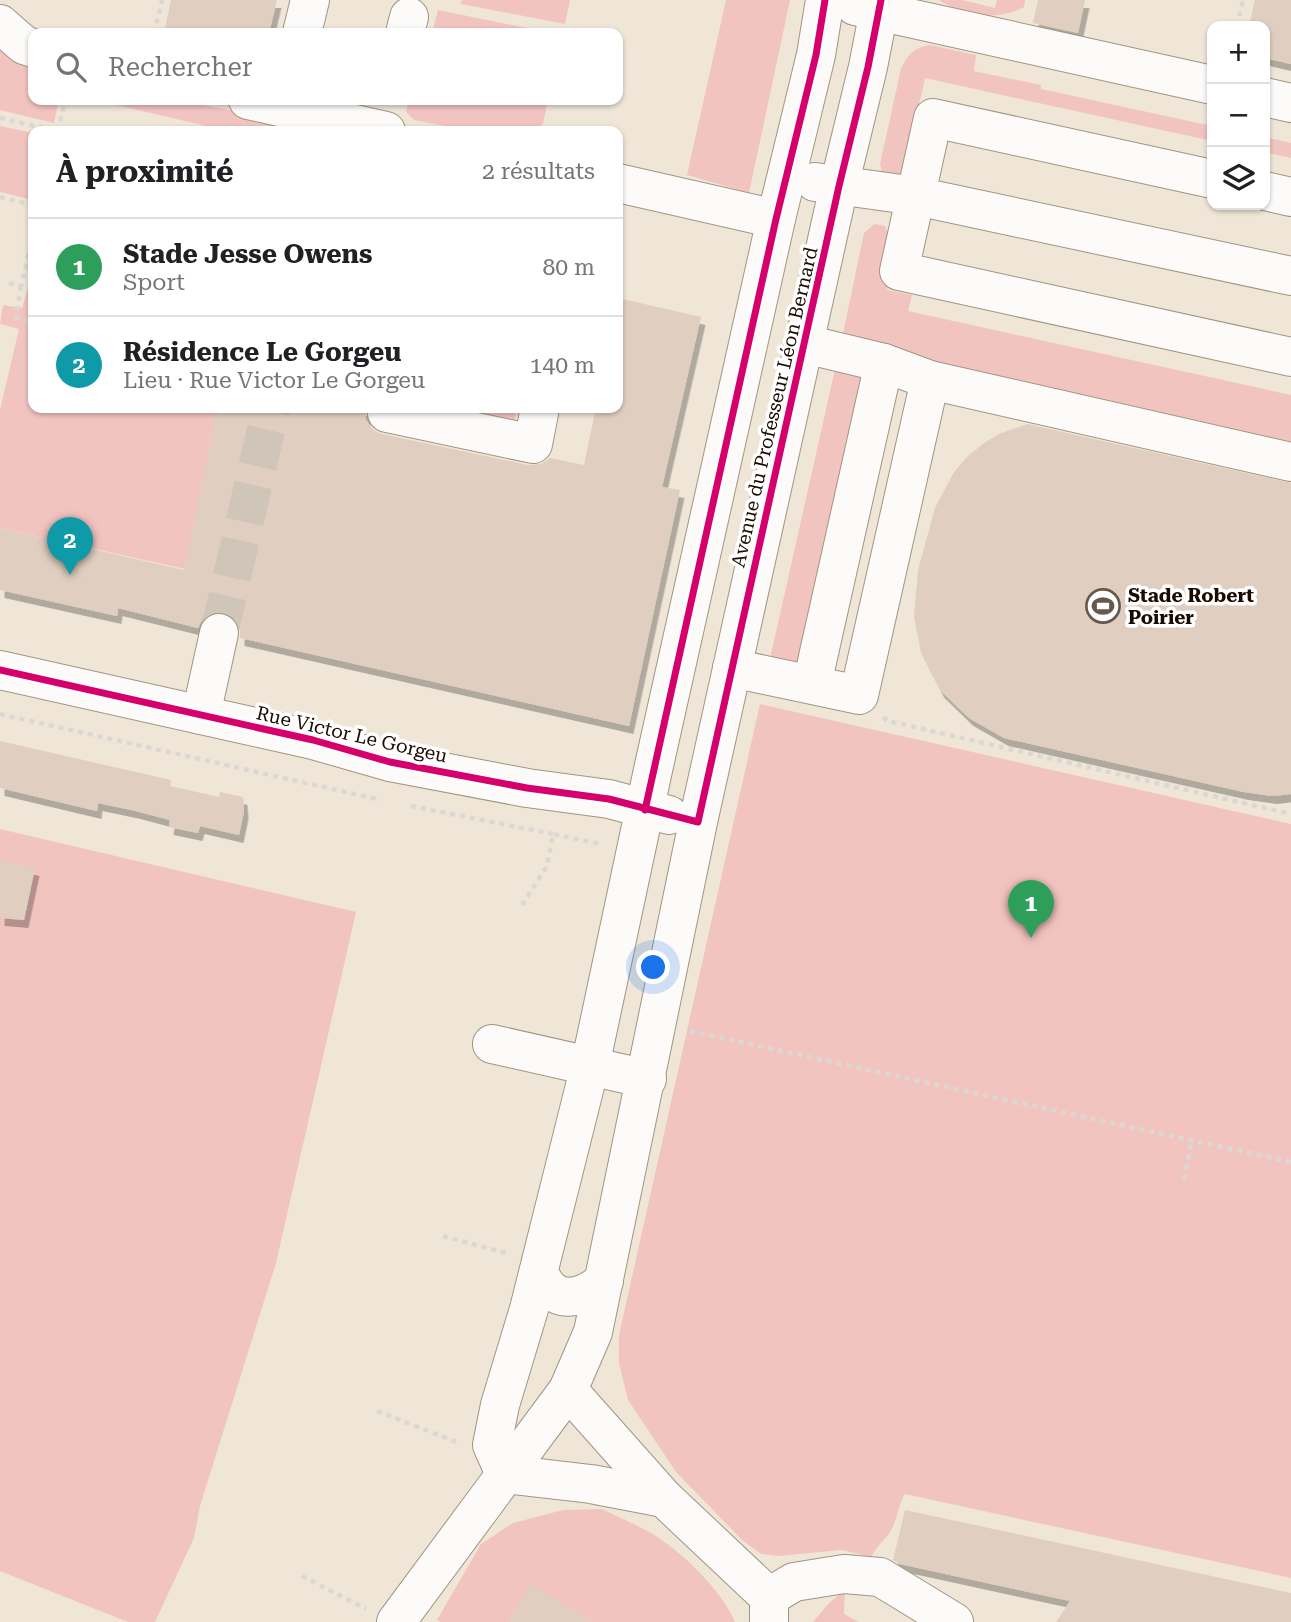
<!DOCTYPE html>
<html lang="fr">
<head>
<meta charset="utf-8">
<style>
  body { margin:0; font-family:"Roboto Serif",serif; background:#f6f6f6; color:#202124 }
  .controls { position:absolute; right:21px; top:21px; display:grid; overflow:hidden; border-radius:14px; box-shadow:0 2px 5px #0004 }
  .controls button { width:63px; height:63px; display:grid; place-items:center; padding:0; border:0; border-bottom:2px solid #e0e0e0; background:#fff; color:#202124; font:35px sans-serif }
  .you { position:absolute; left:654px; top:968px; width:24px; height:24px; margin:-18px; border:5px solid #fff; border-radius:50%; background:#1a73e8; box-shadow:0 0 0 10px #1a73e833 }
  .badge { display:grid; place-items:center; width:46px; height:46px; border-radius:50%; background:#d93025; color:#fff; font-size:23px; font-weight:700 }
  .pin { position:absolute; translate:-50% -58px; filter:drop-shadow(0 2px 4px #0008) }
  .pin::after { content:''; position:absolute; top:37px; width:24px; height:21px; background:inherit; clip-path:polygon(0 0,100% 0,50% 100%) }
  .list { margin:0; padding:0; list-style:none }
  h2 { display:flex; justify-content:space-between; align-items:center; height:91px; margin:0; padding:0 28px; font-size:30px }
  h2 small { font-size:23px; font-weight:400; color:#757577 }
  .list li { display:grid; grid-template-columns:46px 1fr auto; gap:21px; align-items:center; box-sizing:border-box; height:98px; padding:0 28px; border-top:2px solid #e0e0e0 }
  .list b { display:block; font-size:26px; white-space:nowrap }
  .list p { margin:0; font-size:23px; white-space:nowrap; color:#757577 }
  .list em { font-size:23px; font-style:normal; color:#757577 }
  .icon { flex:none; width:38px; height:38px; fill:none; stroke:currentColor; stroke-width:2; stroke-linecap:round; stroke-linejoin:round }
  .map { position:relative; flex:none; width:1291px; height:1622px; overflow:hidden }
  .search { position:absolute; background:#fff; box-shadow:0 2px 5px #0004; left:28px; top:28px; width:595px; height:77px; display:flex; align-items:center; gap:18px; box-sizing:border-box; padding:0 24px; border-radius:14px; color:#757577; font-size:26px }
  .panel { position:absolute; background:#fff; box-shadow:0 2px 5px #0004; left:28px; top:126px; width:595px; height:287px; border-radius:14px }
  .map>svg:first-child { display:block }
</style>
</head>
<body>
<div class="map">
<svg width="1291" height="1622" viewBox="0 0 1291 1622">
  <defs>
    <filter id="shadow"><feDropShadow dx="4.5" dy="8" stdDeviation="0" flood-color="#0004"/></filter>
  </defs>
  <rect width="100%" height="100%" fill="#efe6d8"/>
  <g fill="#f2c4c0">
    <path d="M 462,0 L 570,0 L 565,24 L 461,4 Z"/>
    <path d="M 726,0 L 790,0 L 749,193 L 687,175 Z"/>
    <path d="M 939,0 L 962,0 L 995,8 L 997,0 L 1025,0 L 1024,7 C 999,21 962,16 939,0 Z"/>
    <path d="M 438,10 L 551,33 L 432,33 Z"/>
    <path d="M 0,36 L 33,62 L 33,100 L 59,100 L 54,123 L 0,110 Z"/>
    <path d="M 930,45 L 976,55 L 974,71 L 1041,85 L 1041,89 L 1212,126 L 1212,141 L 925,78 L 904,171 L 900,174 L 882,173 L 880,164 L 901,69 C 907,55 914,47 930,45 Z"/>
    <path d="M 117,100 L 176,100 L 340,131 L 228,131 L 116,105 Z"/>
    <path d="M 409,100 L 548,100 L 543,124 L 532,131 L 471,131 L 414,120 L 406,112 Z"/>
    <path d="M 0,126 L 33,133 L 33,200 L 0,192 Z"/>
    <path d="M 1265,137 L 1291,143 L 1291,158 L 1265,152 Z"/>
    <path d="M 874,224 L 885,226 L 890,239 L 881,278 L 889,280 L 887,290 L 912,295 L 908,311 L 1291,395 L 1291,442 L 967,370 L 842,338 L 864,233 Z"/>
    <path d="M 33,272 L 33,408 L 218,408 L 185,569 L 0,528 L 0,410 L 19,329 L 0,324 L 3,305 L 22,308 Z"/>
    <path d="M 836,365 L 863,374 L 803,662 L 769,663 Z"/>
    <path d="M 400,408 L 493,408 L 516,414 L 513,429 Z"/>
    <path d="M 760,704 L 1291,824 L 1291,1578 L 905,1494 C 898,1505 898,1517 892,1528 C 887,1539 876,1546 871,1557 L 842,1550 L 778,1556 L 761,1554 L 742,1540 L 676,1472 L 628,1400 L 619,1363 L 619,1335 Z"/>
    <path d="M 0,829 L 356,912 L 276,1263 L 200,1506 L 194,1538 L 155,1622 L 128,1622 L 0,1571 Z"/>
    <path d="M 602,1509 C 618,1517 635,1524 651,1533 C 681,1551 721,1589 735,1622 L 593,1622 L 531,1586 L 509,1622 L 441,1622 L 437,1620 L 481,1544 L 513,1523 L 563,1510 Z"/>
    <path d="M 845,1590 L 844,1614 L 859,1622 L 813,1622 L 828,1604 Z"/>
  </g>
  <g fill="#e0cfc0" filter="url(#shadow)">
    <path d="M 171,0 L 277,0 L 269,33 L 164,33 Z"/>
    <path d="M 1038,0 L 1085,0 L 1078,33 L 1033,23 Z"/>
    <path d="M 1255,0 L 1291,0 L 1291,64 L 1265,58 L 1265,26 L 1249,26 Z"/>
    <path d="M 618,298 L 701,317 L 662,487 L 680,490 L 629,726 L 240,638 L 240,627 L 234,617 L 223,612 L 213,612 L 203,618 L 198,628 L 118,608 L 117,616 L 0,590 L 0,528 L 184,570 L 218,408 L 366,408 L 366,420 L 373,430 L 382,434 L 528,465 L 541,464 L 550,458 L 584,465 L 596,408 L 618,408 Z"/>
    <path d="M 1027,424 L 1291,483 L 1291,794 L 1272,796 L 1244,792 L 1004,738 L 969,718 L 940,690 L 921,653 L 914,617 L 918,570 L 935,508 L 954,472 L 968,456 L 984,443 L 999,434 Z"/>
    <path d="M 0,741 L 171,780 L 170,786 L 219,797 L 220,792 L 243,797 L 244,811 L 239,835 L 200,826 L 198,833 L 169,827 L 170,820 L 136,811 L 98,803 L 97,811 L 0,788 Z"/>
    <path d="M 0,860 L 35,868 L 24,920 L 0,918 Z"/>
    <path d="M 905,1510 L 1291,1593 L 1291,1622 L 1056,1622 L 1070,1601 L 900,1564 L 893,1560 Z"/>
    <path d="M 531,1585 L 593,1622 L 509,1622 Z"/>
  </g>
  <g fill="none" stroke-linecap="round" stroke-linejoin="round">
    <path stroke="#cfc5b8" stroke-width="38" stroke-dasharray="38 19" stroke-linecap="butt" d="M 219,633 L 271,408"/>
    <g stroke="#a19582" stroke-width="40">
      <g id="minor">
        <path d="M 855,6 L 1212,85"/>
        <path d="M 0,24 L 24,45 L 33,48"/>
        <path d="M 302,33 L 310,0"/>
        <path d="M 405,33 L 409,17"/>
        <path d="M 1265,97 L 1291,103"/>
        <path d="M 248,100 L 386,131"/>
        <path d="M 1212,179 L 933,118 L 899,271 L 1291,357"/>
        <path d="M 815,182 L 916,196 L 1291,276"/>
        <path d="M 618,183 L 776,219"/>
        <path d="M 1265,191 L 1291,197"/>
        <path d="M 805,344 L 884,363 L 930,380 L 1291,462"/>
        <path d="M 387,413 L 533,444 L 540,408"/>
        <path d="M 732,668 L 859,695 L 930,380"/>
        <path d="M 0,670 L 313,740 L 390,762 L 527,788 L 609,799 L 669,815"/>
        <path d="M 812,684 L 884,363"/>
        <path d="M 201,715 L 219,633"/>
        <path d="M 492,1044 L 647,1079"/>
        <path d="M 539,1272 C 552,1306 580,1301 604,1281"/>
        <path d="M 568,1390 L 664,1498 L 769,1597 L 769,1622"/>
        <path d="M 664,1498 L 591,1484 L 505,1474 L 492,1445 L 500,1405 L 529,1309 L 590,1066 L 653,770 L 776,219 L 816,55 L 825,0"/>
        <path d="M 769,1597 L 794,1582 L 844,1574 L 880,1577 L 954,1622"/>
        <path d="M 396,1622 L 568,1390 L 593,1332 L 698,822 L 839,186 L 868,67 L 881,0"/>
      </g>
    </g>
    <g stroke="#dbd8d4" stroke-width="4.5" stroke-dasharray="5 5" stroke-linecap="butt">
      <path d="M 1237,26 L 1243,0"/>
      <path d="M 154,33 L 162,0"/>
      <path d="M 0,118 L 58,131"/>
      <path d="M 58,131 L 65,100"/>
      <path d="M 0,197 L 33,205"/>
      <path d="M 9,283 L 21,286 L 33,236"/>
      <path d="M 21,286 L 16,317 L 33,322"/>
      <path d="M 0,714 L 381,800"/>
      <path d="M 883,717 L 888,721 L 1291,814"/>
      <path d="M 411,806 L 553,834"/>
      <path d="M 522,905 L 547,866 L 553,834 L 600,844"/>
      <path d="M 690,1031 L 1291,1162"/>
      <path d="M 1184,1179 L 1192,1140"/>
      <path d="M 443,1236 L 506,1253"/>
      <path d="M 377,1411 L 459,1443"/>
      <path d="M 302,1576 L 366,1609"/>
    </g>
    <use href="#minor" stroke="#fdfbf9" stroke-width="38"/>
    <g stroke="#fff" stroke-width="11">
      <g id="cycleway">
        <path d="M 0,670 L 313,740 L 390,762 L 527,788 L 609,799 L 698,822 L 839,186 L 868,67 L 881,0"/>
        <path d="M 645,810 L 776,219 L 816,55 L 825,0"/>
      </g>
    </g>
    <use href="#cycleway" stroke="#d6006c" stroke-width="7"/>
  </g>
  <defs>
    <g id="stadium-ring" transform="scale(1.75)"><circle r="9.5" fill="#fff" stroke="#65584c" stroke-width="1.5"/><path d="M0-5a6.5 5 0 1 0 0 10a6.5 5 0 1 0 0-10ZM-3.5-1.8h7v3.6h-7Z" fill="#65584c"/></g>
  </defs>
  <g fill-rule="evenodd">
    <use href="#stadium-ring" x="1103" y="606"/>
  </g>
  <g text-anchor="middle" stroke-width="7" stroke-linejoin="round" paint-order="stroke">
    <g font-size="19" fill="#1a0b00" stroke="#fff">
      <text transform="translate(774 407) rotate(-77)" y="7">Avenue du Professeur Léon Bernard</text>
      <text transform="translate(352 734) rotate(13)" y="7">Rue Victor Le Gorgeu</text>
    </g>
    <g font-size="19" font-weight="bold" fill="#1a0b00" stroke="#fff" text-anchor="start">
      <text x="1128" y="602">Stade Robert<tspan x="1128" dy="22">Poirier</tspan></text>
    </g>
  </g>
</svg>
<div class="controls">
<button>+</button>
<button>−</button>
<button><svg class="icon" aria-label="layers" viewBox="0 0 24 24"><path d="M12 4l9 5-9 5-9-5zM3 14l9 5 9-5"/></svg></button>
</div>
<div class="you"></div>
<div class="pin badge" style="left:1031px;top:938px;background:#2e9e5b">1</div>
<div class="pin badge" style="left:70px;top:575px;background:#0f9aa8">2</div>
<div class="search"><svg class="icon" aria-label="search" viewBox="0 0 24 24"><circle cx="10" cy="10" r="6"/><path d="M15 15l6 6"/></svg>Rechercher</div>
<section class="panel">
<h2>À proximité<small>2 résultats</small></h2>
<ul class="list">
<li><span class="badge" style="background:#2e9e5b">1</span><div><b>Stade Jesse Owens</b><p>Sport</p></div><em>80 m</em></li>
<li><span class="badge" style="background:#0f9aa8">2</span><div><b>Résidence Le Gorgeu</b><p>Lieu · Rue Victor Le Gorgeu</p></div><em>140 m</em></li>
</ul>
</section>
</div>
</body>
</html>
